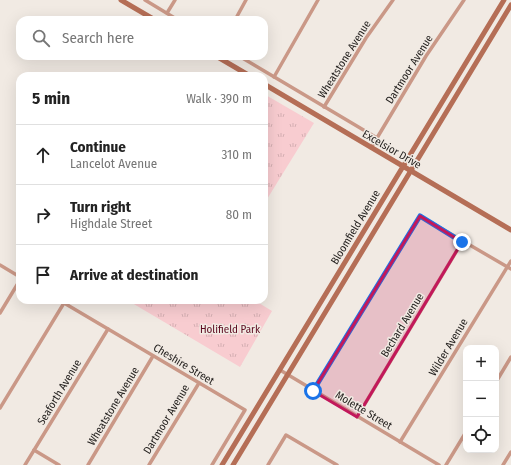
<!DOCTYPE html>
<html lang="en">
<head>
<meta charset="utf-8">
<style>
  body { margin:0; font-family:"Fira Sans Condensed",sans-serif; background:#f6f6f6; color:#222 }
  .controls { position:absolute; right:12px; bottom:12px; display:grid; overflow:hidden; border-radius:8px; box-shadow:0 4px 16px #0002 }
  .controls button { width:36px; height:36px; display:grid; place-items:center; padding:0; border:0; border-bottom:1px solid #e0e0e0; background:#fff; color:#222; font:20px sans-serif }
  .stop { position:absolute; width:12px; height:12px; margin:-9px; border:3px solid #1a73e8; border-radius:50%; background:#fff }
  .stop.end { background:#1a73e8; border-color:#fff; box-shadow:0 1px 4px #0008 }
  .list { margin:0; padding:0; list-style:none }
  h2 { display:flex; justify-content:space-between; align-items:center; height:52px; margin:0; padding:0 16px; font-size:17px }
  h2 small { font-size:13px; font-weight:400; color:#767676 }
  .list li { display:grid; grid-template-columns:26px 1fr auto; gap:12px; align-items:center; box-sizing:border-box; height:60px; padding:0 16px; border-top:1px solid #e0e0e0 }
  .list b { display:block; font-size:15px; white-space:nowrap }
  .list p { margin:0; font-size:13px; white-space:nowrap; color:#767676 }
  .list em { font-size:13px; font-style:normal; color:#767676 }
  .icon { flex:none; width:22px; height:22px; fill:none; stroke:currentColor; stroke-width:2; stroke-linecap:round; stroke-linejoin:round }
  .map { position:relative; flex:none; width:511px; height:465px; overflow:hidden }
  .search { position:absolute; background:#fff; box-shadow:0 4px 16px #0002; left:16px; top:16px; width:252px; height:44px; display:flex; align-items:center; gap:10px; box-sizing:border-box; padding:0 14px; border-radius:12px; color:#767676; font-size:15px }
  .panel { position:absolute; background:#fff; box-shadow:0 4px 16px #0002; left:16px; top:72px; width:252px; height:232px; border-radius:12px }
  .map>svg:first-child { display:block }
</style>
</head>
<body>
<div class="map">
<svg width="511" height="465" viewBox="0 0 511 465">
  <defs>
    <pattern id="park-tufts" width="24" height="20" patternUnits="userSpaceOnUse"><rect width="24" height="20" fill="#f8ccd0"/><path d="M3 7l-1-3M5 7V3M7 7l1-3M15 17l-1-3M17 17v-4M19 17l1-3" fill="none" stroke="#d4afb2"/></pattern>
  </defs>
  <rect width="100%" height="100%" fill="#f1eae3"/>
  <g fill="url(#park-tufts)">
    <path d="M 264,94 L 314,123 L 264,204 Z"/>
    <path d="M 127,300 L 254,300 L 272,311 L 240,367 Z"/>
  </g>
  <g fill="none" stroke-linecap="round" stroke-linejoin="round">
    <g stroke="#ca9887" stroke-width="3.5">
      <path d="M 145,0 L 178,20"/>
      <path d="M 167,13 L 175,0"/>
      <path d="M 235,20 L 246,0"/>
      <path d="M 239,56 L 377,138"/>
      <path d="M 274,77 L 318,0"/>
      <path d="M 324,107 L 366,38 L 393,0"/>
      <path d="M 371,148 L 426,56 L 464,0"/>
      <path d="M 0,265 L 20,277"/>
      <path d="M 59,300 L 245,410 L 212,465"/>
      <path d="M 0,313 L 20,280"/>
      <path d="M 280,370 L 439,465"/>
      <path d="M 496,382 L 511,357"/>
      <path d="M 313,391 L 420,216 L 511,269"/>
      <path d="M 0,408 L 64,303"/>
      <path d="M 357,417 L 462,242"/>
      <path d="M 400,442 L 511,261"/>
      <path d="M 34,450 L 59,465"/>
      <path d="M 25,465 L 108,329"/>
      <path d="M 88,465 L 153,356"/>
      <path d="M 149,465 L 199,383"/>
      <path d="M 268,465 L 286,435 L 337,465"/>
      <path d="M 446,465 L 466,432"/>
      <path d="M 503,465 L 511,452"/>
    </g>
    <g stroke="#b56e56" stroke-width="5">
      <path d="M 121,0 L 155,20"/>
      <path d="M 216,56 L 250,76"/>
      <path d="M 264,84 L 511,230"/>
      <path d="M 222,465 L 504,0"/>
      <path d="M 233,465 L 511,5"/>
    </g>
  </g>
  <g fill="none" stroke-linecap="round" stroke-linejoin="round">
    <path stroke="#1a73e8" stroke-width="5" d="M 313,391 L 420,216 L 462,242"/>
  </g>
  <path fill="#c2185b" fill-opacity="0.2" stroke="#c2185b" stroke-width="3" stroke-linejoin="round" d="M 420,216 L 462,242 L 357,417 L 313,391 Z"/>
  <g text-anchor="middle" stroke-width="3" stroke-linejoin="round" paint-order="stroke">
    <g font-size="11" fill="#211e1c" stroke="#f1eae3">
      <text transform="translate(344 59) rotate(-58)" y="4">Wheatstone Avenue</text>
      <text transform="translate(409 69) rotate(-58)" y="4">Dartmoor Avenue</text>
      <text transform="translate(392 149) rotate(30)" y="4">Excelsior Drive</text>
      <text transform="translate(355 227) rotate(-59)" y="4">Bloomfield Avenue</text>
      <text transform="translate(402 325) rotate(-59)" y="4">Bechard Avenue</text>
      <text transform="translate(448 347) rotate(-59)" y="4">Wilder Avenue</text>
      <text transform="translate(184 364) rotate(31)" y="4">Cheshire Street</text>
      <text transform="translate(59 392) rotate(-59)" y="4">Seaforth Avenue</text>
      <text transform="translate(113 406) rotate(-59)" y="4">Wheatstone Avenue</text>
      <text transform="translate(364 410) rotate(31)" y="4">Molette Street</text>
      <text transform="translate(166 419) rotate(-59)" y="4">Dartmoor Avenue</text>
    </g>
    <g font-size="11" fill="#5e0c21" stroke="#f1eae3">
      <text x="230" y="333">Holifield Park</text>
    </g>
  </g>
</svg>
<div class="controls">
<button>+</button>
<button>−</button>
<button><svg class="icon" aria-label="locate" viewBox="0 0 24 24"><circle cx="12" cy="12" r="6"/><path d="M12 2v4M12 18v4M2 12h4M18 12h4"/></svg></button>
</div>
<div class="stop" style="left:313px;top:391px"></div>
<div class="stop end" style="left:462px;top:242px"></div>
<div class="search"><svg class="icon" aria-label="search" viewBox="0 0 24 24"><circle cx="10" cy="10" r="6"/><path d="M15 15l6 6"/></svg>Search here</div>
<section class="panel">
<h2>5 min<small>Walk · 390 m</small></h2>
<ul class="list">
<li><svg class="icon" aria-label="ahead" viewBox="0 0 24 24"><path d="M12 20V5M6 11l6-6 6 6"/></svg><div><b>Continue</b><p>Lancelot Avenue</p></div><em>310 m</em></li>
<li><svg class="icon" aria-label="right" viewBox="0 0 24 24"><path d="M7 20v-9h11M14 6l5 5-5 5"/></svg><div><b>Turn right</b><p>Highdale Street</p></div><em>80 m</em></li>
<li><svg class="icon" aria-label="arrive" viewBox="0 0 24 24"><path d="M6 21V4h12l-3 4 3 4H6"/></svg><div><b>Arrive at destination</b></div></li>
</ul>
</section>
</div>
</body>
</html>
